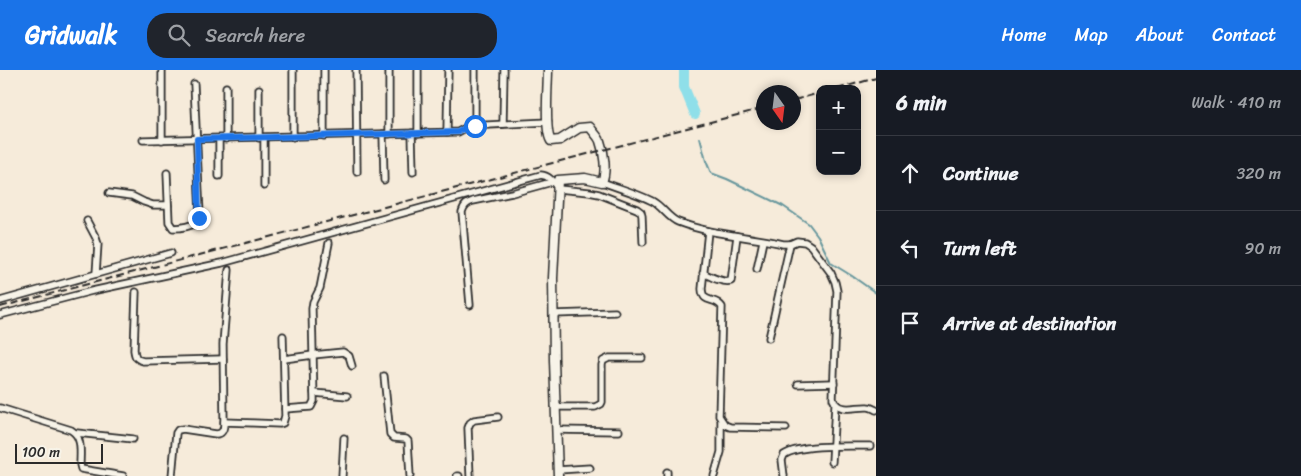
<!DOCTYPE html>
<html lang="en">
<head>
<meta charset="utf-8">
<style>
  body { margin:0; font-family:Sriracha,sans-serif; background:#20242c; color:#f1f3f6 }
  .controls { position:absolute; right:15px; top:15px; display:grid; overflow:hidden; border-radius:10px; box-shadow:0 2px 8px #0003 }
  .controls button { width:45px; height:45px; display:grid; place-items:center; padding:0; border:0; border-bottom:1px solid #363941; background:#171b24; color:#f1f3f6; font:25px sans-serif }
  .compass { position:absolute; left:756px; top:15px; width:45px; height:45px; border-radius:50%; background:#171b24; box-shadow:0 2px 8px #0003; rotate:166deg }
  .scale { position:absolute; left:15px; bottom:12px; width:88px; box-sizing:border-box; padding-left:5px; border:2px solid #2b2b2b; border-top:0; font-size:14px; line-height:18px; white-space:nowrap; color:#2b2b2b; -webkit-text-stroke:4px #f7f3e8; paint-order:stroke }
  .stop { position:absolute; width:15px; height:15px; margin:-11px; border:4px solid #1a73e8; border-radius:50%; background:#fff }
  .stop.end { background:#1a73e8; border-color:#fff; box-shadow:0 1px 5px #0008 }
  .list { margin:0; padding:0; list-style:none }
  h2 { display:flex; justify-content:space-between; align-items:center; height:65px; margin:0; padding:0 20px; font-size:21px }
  h2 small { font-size:16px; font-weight:400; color:#9ea1a6 }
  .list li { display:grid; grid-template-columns:32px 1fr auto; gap:15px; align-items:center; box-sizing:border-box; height:75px; padding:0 20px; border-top:1px solid #363941 }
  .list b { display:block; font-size:19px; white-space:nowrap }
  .list em { font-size:16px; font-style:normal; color:#9ea1a6 }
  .icon { flex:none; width:28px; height:28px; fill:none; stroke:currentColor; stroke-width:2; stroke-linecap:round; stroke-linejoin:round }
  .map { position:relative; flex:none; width:876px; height:406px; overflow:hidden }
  header { display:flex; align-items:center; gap:30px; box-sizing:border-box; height:70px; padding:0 25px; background:#1a73e8; color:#fff }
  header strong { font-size:24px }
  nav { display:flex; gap:28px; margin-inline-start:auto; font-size:18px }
  .search { width:350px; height:45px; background:#20242c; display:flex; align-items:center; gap:12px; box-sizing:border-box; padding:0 18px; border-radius:20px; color:#9ea1a6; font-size:19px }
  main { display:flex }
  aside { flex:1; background:#171b24 }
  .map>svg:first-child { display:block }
</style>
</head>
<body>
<header>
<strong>Gridwalk</strong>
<div class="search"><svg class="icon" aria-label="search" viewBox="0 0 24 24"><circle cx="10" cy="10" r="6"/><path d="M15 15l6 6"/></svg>Search here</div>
<nav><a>Home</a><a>Map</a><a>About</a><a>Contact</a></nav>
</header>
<main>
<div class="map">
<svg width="876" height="406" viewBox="0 0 876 406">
  <rect width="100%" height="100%" fill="#f6ebda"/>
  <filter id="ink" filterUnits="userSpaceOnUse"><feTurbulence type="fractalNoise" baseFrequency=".02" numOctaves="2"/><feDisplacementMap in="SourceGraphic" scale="10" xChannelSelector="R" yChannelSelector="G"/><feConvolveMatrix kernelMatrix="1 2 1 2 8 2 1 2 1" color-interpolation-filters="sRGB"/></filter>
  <g filter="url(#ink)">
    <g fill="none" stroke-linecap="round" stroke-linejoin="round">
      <path stroke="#67979d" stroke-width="2" d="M 700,68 L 706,91 L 711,103 L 727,109 L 783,136 L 809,154 L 818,166 L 831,193 L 852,206 L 876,223"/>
      <path stroke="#8fdfe9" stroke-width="10" d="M 684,0 L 684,17 L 695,44"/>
      <g stroke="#2b2b2b" stroke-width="9">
        <g id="street">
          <path d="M 162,0 L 162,70"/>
          <path d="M 293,0 L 293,67"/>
          <path d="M 356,0 L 357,102"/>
          <path d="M 418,0 L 418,63"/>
          <path d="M 503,54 L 504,0"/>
          <path d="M 475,56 L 475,0"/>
          <path d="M 447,62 L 448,0"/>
          <path d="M 412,63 L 413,102"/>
          <path d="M 383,64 L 384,110"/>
          <path d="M 389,64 L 389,0"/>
          <path d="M 324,66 L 324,0"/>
          <path d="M 259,68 L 259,19"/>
          <path d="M 226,69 L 226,17"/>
          <path d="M 143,70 L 458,62 L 469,56 L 548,52"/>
          <path d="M 167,103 L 169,152 L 173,158 C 181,158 191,156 198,152 L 200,144 L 194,14"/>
          <path d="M 219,106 L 219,69"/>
          <path d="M 602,112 C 618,118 636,123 652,131 C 662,136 668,148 678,152 C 712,165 749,166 783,174 L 790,174 L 797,171 L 805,172 L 811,176 L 831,203 L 835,212 L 837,221 L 833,329 C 839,344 856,336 868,337 C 871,337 874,339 876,340"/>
          <path d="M 264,116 L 264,68"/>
          <path d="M 109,123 L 132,126 L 144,132 L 153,135 L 168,135"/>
          <path d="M 87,151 L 96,168 L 98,174 L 96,204"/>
          <path d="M 708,161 L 702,219 C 703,235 715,226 722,237 L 719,346 L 725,355 L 730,357 L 786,358"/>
          <path d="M 757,199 L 763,171"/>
          <path d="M 703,203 C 712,207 722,213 731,211 L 737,166"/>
          <path d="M 136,222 L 134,280 C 135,287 136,289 143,291 L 223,289"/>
          <path d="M 0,231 L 171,183"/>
          <path d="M 470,235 L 462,142 C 464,135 467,133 473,131 L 512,123 L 552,112"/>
          <path d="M 554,244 L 615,242"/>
          <path d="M 0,245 L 92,221 L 222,193 L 541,105 C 550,106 553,112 558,119 L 589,122 L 599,124 L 637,139 L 641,142 L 642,146 L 643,172"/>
          <path d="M 769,268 L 790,174"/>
          <path d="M 284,289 L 313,285 L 343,282 L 349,286 L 352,296"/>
          <path d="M 384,306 L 390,364 L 394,368 L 406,369 L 408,371 L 410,406"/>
          <path d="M 798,314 L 834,313"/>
          <path d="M 314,323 L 347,326"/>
          <path d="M 555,337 L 595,337 L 601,334 L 602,332 L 602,295 L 603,291 L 609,288 L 642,288"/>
          <path d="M 0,338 L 71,360 C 83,367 80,383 80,395 L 81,399 L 123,406"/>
          <path d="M 285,339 L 311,337 L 314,331 L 312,239 L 313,232 L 320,218 L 329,173"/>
          <path d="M 224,352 L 223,274 L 229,200"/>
          <path d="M 556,360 L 619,361"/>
          <path d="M 77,363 L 133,369"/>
          <path d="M 832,392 L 835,335"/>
          <path d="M 558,400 L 590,398"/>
          <path d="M 667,402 L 667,406"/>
          <path d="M 172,406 L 176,363 L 178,360 L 183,359 L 216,364 C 223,364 224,359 224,352 L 280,354 L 283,353 L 285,346 L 283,266"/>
          <path d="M 342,406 L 344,368"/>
          <path d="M 457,406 L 459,406"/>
          <path d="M 470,406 L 468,358 L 470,353 L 474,350 L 498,347"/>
          <path d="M 714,406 L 721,382 L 721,351"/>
          <path d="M 784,406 L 782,390 L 784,385 C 799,374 850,376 870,376"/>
        </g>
      </g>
      <g stroke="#2b2b2b" stroke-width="11">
        <path id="secondary" d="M 548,0 C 548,14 544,61 551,71 L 560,70 L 579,58 L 590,57 C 593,62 598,66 600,71 C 604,82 607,101 602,112 L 585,108 L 558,110 L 553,208 L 554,290 L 558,406"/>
      </g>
      <use href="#street" stroke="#f7f3e8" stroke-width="5.5"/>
      <use href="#secondary" stroke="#f7f3e8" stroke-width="8"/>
      <g stroke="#2b2b2b" stroke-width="2" stroke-dasharray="8 4" stroke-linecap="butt">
        <path d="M 837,19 L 876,8"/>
        <path d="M 794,30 L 820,23"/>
        <path d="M 0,237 L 764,38"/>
      </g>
    </g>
  </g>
  <g fill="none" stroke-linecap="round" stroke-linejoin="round" filter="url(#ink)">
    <path stroke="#1a73e8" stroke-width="6" d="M 199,148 L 197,69 L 458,62 L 466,57 L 475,56"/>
  </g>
</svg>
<div class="controls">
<button>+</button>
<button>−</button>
</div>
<svg class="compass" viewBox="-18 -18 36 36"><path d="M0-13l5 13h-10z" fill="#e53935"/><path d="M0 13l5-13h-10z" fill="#9ea1a6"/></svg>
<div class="scale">100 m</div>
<div class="stop" style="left:475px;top:56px"></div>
<div class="stop end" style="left:199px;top:148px"></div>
</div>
<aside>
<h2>6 min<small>Walk · 410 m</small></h2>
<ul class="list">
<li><svg class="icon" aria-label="ahead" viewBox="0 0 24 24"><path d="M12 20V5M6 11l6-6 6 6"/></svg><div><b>Continue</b></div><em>320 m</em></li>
<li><svg class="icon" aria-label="left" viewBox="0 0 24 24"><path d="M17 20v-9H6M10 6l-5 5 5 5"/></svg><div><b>Turn left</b></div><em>90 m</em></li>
<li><svg class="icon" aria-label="arrive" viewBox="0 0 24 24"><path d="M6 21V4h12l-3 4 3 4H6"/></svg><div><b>Arrive at destination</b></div></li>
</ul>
</aside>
</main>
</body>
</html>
